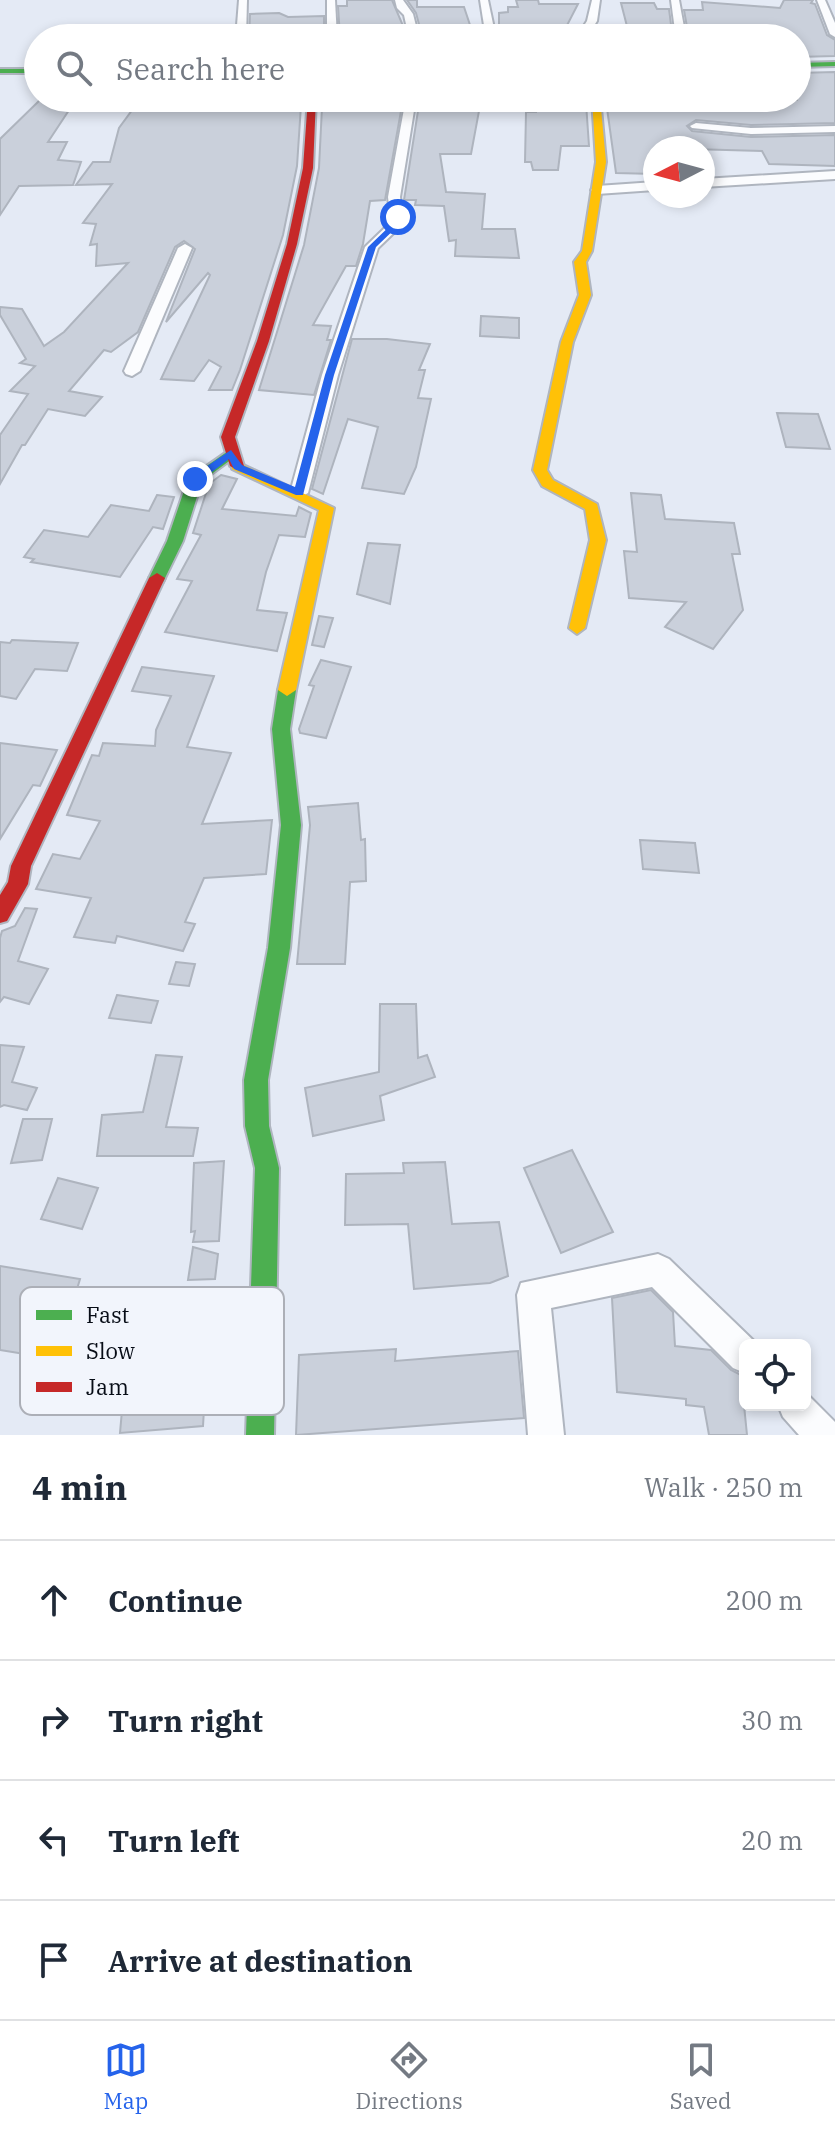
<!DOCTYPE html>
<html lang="en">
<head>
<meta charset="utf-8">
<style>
  body { margin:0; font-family:"IBM Plex Serif",serif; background:#f6f6f7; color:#1f2937 }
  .controls { position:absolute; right:24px; bottom:24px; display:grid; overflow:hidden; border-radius:12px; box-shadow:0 4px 12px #0003 }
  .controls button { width:72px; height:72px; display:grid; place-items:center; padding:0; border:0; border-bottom:2px solid #e0e1e3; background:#fff; color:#1f2937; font:40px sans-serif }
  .compass { position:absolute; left:643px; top:136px; width:72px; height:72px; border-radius:50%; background:#fff; box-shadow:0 4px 12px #0003; rotate:264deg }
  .stop { position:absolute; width:24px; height:24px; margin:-18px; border:6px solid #2563eb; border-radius:50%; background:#fff }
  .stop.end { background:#2563eb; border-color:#fff; box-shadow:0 2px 8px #0008 }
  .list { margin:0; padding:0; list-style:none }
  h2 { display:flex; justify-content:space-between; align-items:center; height:104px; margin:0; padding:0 32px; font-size:34px }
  h2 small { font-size:26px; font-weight:400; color:#747a83 }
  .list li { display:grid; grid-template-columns:52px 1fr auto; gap:24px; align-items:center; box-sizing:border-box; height:120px; padding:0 32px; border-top:2px solid #e0e1e3 }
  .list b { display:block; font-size:30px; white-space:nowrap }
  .list em { font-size:26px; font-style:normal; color:#747a83 }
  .icon { flex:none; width:44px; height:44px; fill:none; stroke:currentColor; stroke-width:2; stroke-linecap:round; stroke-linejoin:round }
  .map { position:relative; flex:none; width:835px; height:1435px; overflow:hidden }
  .search { position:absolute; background:#fff; box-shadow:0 4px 12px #0003; left:24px; right:24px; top:24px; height:88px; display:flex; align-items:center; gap:20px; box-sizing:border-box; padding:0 28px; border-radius:44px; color:#747a83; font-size:30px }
  .sheet { height:584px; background:#fff }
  nav { display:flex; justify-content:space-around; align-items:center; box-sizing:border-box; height:112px; border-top:2px solid #e0e1e3; background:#fff; font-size:22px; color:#747a83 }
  nav a { display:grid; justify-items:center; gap:4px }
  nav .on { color:#2563eb }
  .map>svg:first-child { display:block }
</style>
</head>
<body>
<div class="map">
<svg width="835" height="1435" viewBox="0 0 835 1435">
  <rect width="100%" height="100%" fill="#e4eaf5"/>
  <g fill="#cad0db" stroke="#aeb4be" stroke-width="2">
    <path d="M 347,0 L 392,0 L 404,28 L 384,29 L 382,38 L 340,37 L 338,6 L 347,6 Z"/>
    <path d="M 407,0 L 417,0 L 417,7 L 464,7 L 472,31 L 430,33 L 428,28 L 420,28 L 416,13 Z"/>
    <path d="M 516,0 L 538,0 L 539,4 L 578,4 L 561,37 L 499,34 L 499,13 L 508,12 L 508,7 L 518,7 Z"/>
    <path d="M 784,0 L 813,0 L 811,3 L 815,4 L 827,35 L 835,40 L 835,56 L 797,57 L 797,38 L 721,38 L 688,33 L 684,10 L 703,10 L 702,2 L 780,8 Z"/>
    <path d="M 621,3 L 654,3 L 657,9 L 669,9 L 672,32 L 661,31 L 662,36 L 629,34 Z"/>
    <path d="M 279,13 L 288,17 L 324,16 L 324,37 L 249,38 L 250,14 Z"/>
    <path d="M 835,72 L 835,123 L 751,125 L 696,120 L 687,126 L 692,131 L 751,137 L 835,135 L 835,166 L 769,164 L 762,151 L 655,148 L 655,174 L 616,173 L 606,101 L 639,103 L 638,99 L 650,98 L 737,98 L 740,109 L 780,109 L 777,99 L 797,100 L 797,73 Z"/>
    <path d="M 42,98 L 77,98 L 48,142 L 67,142 L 58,160 L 81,162 L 73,185 L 19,186 L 0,215 L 0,139 Z"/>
    <path d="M 141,98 L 250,98 L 301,105 L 297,166 L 283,235 L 240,370 L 232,390 L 209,390 L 221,367 L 209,360 L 194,381 L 161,379 L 210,275 L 208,273 L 166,322 L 195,249 L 184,241 L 175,247 L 138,332 L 111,352 L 104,350 L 69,391 L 102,397 L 85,416 L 48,409 L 25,445 L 22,445 L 0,484 L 0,435 L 28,394 L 10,391 L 35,366 L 20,363 L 26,359 L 0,315 L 0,307 L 22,309 L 44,346 L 64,332 L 128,263 L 96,266 L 97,244 L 90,245 L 96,224 L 83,223 L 112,184 L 76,185 L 93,162 L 110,162 L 119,128 Z"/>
    <path d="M 369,98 L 403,100 L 385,200 L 370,201 L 363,244 L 356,266 L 346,266 L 313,325 L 331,326 L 327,340 L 331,340 L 314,395 L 259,390 L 304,245 L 319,168 L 322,107 L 343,110 L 344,104 L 365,104 Z"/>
    <path d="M 420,98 L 467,101 L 464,110 L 479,111 L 471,154 L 440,154 L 446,192 L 485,194 L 482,229 L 515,229 L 519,258 L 455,256 L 456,240 L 449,241 L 444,206 L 415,205 L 416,200 L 404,200 Z"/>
    <path d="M 537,100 L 586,103 L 589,146 L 561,146 L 558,170 L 533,170 L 531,162 L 525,162 L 526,112 L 536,112 Z"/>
    <path d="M 481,316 L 519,318 L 519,338 L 480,336 Z"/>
    <path d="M 352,339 L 387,339 L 430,344 L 419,370 L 425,370 L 418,398 L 431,399 L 416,467 L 404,494 L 362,488 L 378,427 L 348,419 L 323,494 L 312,489 Z"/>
    <path d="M 777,413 L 818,414 L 830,449 L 786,447 Z"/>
    <path d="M 221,475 L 237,479 L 222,509 L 296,516 L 299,507 L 311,513 L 305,537 L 279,535 L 266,572 L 257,610 L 287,613 L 277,651 L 165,632 L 192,581 L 177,579 L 201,535 L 193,533 L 209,484 Z"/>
    <path d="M 631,493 L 661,495 L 665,519 L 734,523 L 740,554 L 732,554 L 743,610 L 713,649 L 665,627 L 686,602 L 629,598 L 624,551 L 637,552 Z"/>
    <path d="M 157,495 L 174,497 L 163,529 L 153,527 L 120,577 L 31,562 L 34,559 L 24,557 L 44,530 L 88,537 L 111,505 L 149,511 Z"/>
    <path d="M 368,543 L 400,545 L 390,604 L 357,594 Z"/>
    <path d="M 319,616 L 333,618 L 324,647 L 312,645 Z"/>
    <path d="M 12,640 L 78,643 L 67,671 L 35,669 L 16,699 L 0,696 L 0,642 L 10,643 Z"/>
    <path d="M 321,660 L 351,667 L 326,738 L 300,733 L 299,729 L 314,686 L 309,685 Z"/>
    <path d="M 142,667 L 214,676 L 187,747 L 231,753 L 202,824 L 272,820 L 266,874 L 204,878 L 185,922 L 195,924 L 183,951 L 117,936 L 115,943 L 74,937 L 91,898 L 36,889 L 53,854 L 80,859 L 100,821 L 67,815 L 92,755 L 99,756 L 103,743 L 155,746 L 156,730 L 171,696 L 132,691 Z"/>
    <path d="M 0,743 L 57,750 L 40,786 L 33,785 L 0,839 Z"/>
    <path d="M 358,803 L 361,840 L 365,839 L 366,881 L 350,882 L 345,964 L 297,964 L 310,825 L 308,807 Z"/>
    <path d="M 640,840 L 695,843 L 699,873 L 643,869 Z"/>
    <path d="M 25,908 L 37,909 L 18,961 L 48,969 L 29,1004 L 4,997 L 0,1002 L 0,938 L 2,931 L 15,926 Z"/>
    <path d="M 176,962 L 195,964 L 189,986 L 169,984 Z"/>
    <path d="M 117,995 L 158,1001 L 151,1023 L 109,1018 Z"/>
    <path d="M 380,1004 L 416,1004 L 418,1058 L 427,1055 L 435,1077 L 380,1096 L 384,1120 L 313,1136 L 305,1088 L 379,1072 Z"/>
    <path d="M 0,1045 L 24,1047 L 12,1082 L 37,1088 L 27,1110 L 4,1105 L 0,1107 Z"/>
    <path d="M 156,1055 L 182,1057 L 166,1127 L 198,1128 L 193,1156 L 97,1156 L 102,1115 L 143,1112 Z"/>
    <path d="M 23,1119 L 52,1119 L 42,1160 L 11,1163 Z"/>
    <path d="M 572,1150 L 613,1232 L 561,1253 L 524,1168 Z"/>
    <path d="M 224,1161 L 219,1241 L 193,1242 L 195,1231 L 191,1232 L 194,1163 Z"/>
    <path d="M 445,1162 L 452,1224 L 499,1222 L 508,1276 L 490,1283 L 414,1289 L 408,1224 L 345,1225 L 346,1174 L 404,1173 L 403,1163 Z"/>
    <path d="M 58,1178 L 98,1188 L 82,1229 L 41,1219 Z"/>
    <path d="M 193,1247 L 218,1254 L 215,1279 L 188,1280 Z"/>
    <path d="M 0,1266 L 80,1279 L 56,1359 L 0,1350 Z"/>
    <path d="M 651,1290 L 673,1312 L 675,1346 L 711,1350 L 731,1370 L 741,1375 L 747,1435 L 709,1435 L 704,1407 L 686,1405 L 686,1399 L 617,1392 L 612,1298 Z"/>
    <path d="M 396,1349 L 395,1361 L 518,1351 L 524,1418 L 296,1435 L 299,1355 Z"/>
    <path d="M 207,1358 L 203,1426 L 120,1433 L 126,1365 Z"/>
  </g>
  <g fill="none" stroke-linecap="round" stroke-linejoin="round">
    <g stroke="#afb5bf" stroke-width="4">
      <g id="street">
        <path d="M 239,0 L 247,0 L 246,38 L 236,38 Z"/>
        <path d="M 327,0 L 335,0 L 337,38 L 327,38 Z"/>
        <path d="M 395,0 L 403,0 L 413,14 L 419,38 L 409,38 L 404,15 L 397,8 Z"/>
        <path d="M 480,0 L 488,0 L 496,38 L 486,38 Z"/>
        <path d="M 592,0 L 600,0 L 597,21 L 586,38 L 576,38 L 587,21 Z"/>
        <path d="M 671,0 L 679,0 L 686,38 L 676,38 Z"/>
        <path d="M 817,0 L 825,0 L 835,23 L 835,37 L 830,34 Z"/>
        <path d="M 406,98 L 416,98 L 400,197 L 404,223 L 378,248 L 338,375 L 308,493 L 299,498 L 293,497 L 290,493 L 322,375 L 365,247 L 391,222 L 388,197 Z"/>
        <path d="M 696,123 L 751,128 L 835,126 L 835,132 L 751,134 L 692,128 L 690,126 Z"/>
        <path d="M 835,171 L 835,179 L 703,187 L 703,179 Z"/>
        <path d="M 655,182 L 655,190 L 597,194 L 591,190 L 597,186 Z"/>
        <path d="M 185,244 L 192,248 L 140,371 L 132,376 L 126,374 L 124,371 L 178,248 Z"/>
        <path d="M 658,1254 L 669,1259 L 757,1344 L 745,1345 L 745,1373 L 733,1368 L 652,1287 L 551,1308 L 564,1435 L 528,1435 L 517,1295 L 521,1283 Z"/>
        <path d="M 805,1392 L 835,1422 L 835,1435 L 799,1435 L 783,1417 L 778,1405 L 805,1405 Z"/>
      </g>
    </g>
    <g stroke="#afb5bf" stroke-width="4">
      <g id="fast">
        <path d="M 835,62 L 835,66 L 797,67 L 797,63 Z"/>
        <rect x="0" y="69" width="38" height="4"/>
        <path d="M 231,449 L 236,450 L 236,456 L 202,481 L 183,541 L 165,578 L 163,582 L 151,582 L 149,578 L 167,541 L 188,479 Z"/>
        <path d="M 287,684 L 296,690 L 290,729 L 301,825 L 290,948 L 268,1080 L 269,1126 L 279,1168 L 274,1435 L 246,1435 L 255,1168 L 245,1126 L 244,1080 L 268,948 L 281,825 L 272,729 L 278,690 Z"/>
      </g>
    </g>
    <g stroke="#afb5bf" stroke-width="4">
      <g id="slow">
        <path d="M 592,98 L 600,98 L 606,162 L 592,251 L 586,262 L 591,295 L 573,342 L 547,470 L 553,480 L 597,504 L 606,540 L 585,628 L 577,634 L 569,628 L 590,540 L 585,509 L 542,486 L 533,470 L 561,342 L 579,295 L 574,262 L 582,251 L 596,162 Z"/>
        <path d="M 237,462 L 334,508 L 296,690 L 287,696 L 278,690 L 319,510 L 232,469 L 232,463 Z"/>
      </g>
    </g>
    <g stroke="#afb5bf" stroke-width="4">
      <g id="jam">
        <path d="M 308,98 L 316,98 L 313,168 L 297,244 L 269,341 L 235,437 L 244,466 L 237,470 L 230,466 L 221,437 L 257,341 L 287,244 L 303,168 Z"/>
        <path d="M 157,573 L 165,578 L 31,866 L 28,884 L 7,921 L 0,923 L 0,895 L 8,882 L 11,866 L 149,578 Z"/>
      </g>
    </g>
    <use href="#street" fill="#fbfcfe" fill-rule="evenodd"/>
    <use href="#fast" fill="#4caf50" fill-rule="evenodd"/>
    <use href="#slow" fill="#ffc107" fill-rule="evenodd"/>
    <use href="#jam" fill="#c62828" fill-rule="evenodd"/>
  </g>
  <path fill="#2563eb" d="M 395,216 L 400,216 L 401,223 L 376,247 L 334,375 L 303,495 L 296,495 L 234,469 L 229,459 L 199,482 L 191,482 L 191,477 L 231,450 L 242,465 L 295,487 L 325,375 L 368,247 L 394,222 Z"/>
  <rect x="20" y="1287" width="264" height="128" rx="12" fill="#f2f5fc" stroke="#acafb7" stroke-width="2"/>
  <rect x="36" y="1310" width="36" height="10" fill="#4caf50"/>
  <rect x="36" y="1346" width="36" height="10" fill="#ffc107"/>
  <rect x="36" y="1382" width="36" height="10" fill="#c62828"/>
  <g font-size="22" fill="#070c16">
    <text x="86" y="1323">Fast</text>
    <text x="86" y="1359">Slow</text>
    <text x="86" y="1395">Jam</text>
  </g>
</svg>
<div class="controls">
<button><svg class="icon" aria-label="locate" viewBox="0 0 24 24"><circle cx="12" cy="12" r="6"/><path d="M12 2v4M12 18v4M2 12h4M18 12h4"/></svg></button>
</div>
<svg class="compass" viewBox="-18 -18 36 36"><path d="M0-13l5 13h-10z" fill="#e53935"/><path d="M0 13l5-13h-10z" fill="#747a83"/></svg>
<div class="stop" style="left:398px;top:217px"></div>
<div class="stop end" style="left:195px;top:479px"></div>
<div class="search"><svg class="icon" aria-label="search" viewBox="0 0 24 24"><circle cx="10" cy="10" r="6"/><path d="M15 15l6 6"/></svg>Search here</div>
</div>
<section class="sheet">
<h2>4 min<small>Walk · 250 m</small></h2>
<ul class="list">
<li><svg class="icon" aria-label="ahead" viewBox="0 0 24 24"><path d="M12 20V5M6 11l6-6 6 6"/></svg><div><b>Continue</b></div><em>200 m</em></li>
<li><svg class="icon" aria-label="right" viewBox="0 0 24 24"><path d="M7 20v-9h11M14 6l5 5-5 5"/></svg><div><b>Turn right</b></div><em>30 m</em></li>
<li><svg class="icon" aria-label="left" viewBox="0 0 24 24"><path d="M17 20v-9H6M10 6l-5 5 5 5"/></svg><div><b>Turn left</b></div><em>20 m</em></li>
<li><svg class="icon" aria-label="arrive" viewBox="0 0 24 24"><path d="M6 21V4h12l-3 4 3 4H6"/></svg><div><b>Arrive at destination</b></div></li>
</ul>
</section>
<nav>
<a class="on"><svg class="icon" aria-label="map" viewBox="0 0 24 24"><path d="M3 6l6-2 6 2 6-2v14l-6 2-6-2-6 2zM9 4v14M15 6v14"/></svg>Map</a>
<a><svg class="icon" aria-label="directions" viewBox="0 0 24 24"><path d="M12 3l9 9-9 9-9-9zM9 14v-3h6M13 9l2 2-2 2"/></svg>Directions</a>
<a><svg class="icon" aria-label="saved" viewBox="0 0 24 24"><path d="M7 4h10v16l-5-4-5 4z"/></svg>Saved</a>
</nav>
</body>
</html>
